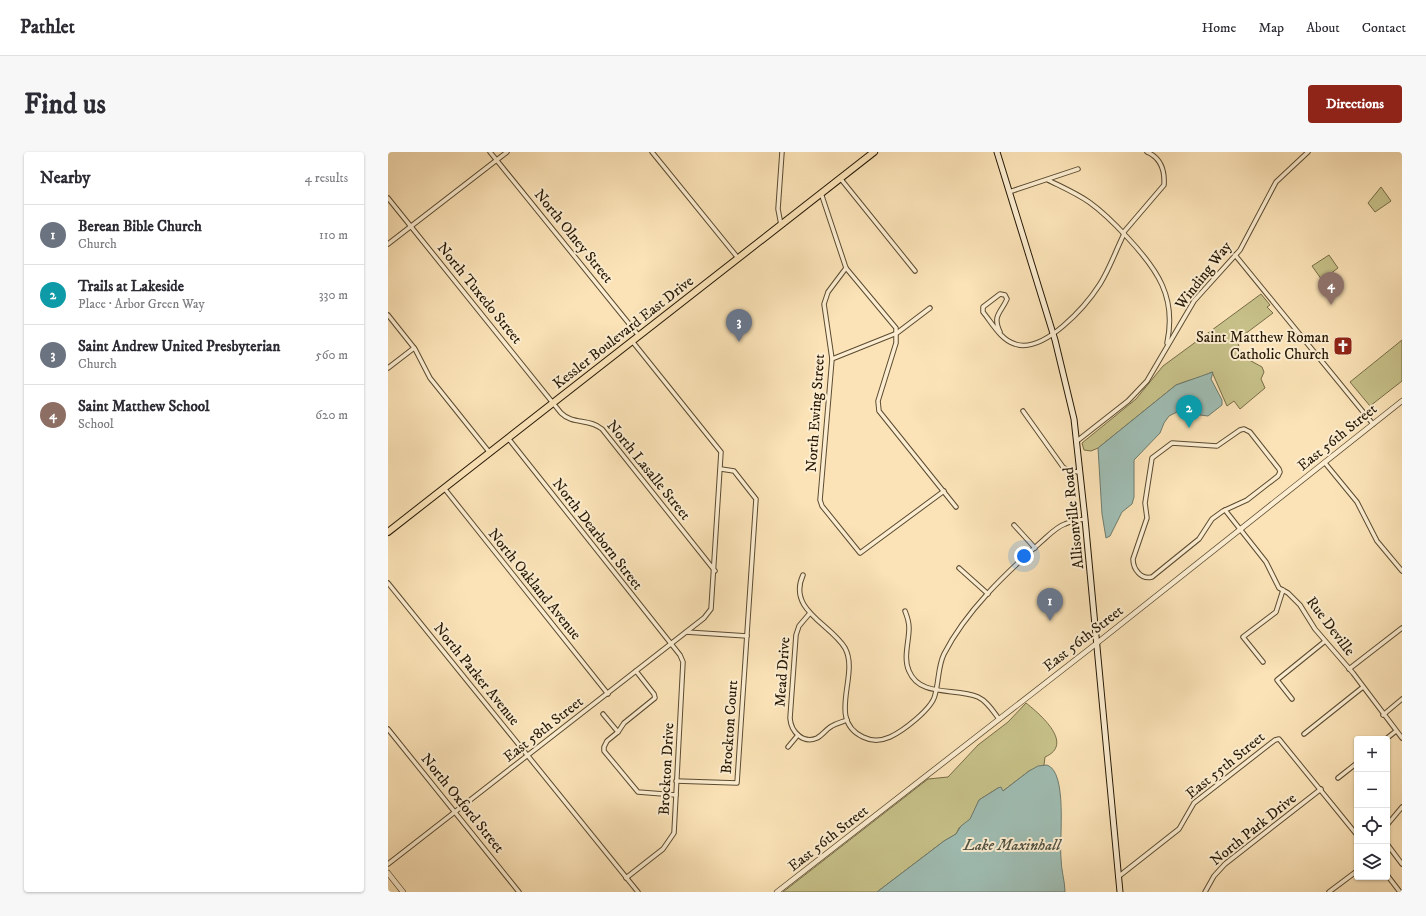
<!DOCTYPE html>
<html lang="en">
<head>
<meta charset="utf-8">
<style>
  body { margin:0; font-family:"IM FELL DW Pica",serif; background:#f7f7f7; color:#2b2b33 }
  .controls { position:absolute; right:12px; bottom:12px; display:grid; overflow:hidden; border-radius:4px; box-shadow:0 1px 3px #0004 }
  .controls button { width:36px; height:36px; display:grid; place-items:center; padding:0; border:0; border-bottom:1px solid #e1e1e2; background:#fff; color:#2b2b33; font:20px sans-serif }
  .you { position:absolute; left:636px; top:404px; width:14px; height:14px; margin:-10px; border:3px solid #fff; border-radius:50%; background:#1a73e8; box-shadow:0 0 0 6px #1a73e833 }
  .badge { display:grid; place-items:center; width:26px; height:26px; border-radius:50%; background:#8f2418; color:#fff; font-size:13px; font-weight:700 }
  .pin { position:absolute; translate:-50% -33px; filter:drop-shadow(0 1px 2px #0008) }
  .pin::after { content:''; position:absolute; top:21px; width:14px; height:12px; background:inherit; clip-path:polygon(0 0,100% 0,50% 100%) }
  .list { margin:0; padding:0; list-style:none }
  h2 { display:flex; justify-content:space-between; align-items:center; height:52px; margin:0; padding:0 16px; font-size:17px }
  h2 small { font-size:13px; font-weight:400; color:#7c7c81 }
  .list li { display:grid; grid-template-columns:26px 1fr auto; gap:12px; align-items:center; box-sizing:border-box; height:60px; padding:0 16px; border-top:1px solid #e1e1e2 }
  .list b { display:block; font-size:15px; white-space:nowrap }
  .list p { margin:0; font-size:13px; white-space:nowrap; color:#7c7c81 }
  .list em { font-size:13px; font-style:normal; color:#7c7c81 }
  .icon { flex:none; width:22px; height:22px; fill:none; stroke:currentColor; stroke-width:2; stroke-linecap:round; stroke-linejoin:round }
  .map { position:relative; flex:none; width:1014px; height:740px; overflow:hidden; border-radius:4px }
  header { display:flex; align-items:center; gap:24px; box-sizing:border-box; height:56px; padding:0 20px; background:#fff; border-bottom:1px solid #e1e1e2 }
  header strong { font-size:19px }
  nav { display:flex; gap:22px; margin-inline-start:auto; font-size:14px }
  .intro { display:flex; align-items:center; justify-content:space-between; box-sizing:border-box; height:96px; padding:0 24px }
  h1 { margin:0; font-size:28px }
  .button { padding:10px 18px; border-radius:4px; background:#8f2418; color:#fff; font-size:14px; font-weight:700 }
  main { display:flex; gap:24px; padding:0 24px }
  aside { flex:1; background:#fff; border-radius:4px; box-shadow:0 1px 3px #0004 }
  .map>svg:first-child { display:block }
</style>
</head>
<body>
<header>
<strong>Pathlet</strong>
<nav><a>Home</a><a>Map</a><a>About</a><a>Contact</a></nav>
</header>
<div class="intro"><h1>Find us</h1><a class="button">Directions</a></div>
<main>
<aside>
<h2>Nearby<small>4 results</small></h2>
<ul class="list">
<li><span class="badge" style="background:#6b7280">1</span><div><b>Berean Bible Church</b><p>Church</p></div><em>110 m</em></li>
<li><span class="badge" style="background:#0f9aa8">2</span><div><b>Trails at Lakeside</b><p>Place · Arbor Green Way</p></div><em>330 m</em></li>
<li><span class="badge" style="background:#6b7280">3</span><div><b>Saint Andrew United Presbyterian</b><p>Church</p></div><em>560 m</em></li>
<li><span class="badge" style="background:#8d6e63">4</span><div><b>Saint Matthew School</b><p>School</p></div><em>620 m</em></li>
</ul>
</aside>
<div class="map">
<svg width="1014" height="740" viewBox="0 0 1014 740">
  <rect width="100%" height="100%" fill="#fbe3b7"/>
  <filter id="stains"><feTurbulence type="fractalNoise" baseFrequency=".005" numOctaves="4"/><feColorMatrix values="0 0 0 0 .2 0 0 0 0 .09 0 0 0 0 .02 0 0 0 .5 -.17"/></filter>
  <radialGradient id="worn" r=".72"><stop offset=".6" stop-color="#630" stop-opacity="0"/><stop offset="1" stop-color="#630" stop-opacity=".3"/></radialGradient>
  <g fill="#c7c189" stroke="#766c48">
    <path d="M 993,35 L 1003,49 L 987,60 L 980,51 Z"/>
    <path d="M 941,103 L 950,116 L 934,128 L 924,114 Z"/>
    <path d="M 873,142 L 882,153 L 879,155 L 885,161 L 849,188 L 854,204 L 874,215 L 876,220 L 873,227 L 877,236 L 852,257 L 846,249 L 839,254 L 824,220 C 813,226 800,228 788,233 L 710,296 L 703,299 L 696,298 L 694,291 L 748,247 L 775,214 Z"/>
    <path d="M 1014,188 L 1014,229 L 982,254 L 962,230 Z"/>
    <path d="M 638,551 C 652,562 687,592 657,605 L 656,613 L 641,619 L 615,639 L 610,636 L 591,648 L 583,667 L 571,676 L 568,682 L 556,689 L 489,740 L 395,740 L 540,627 L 560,625 L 590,593 L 620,570 Z"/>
  </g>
  <g fill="#9fbdb3" stroke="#6e7b6e">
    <path d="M 825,220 L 823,227 L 834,248 L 834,253 L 820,264 L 789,260 L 781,264 L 776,271 L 772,281 L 746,308 L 746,345 L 744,352 L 734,360 L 722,384 L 718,386 L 714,362 L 710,296 L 788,233 Z"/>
    <path d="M 659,613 C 680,620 671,688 673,706 C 673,718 677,729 677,740 L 489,740 L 556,689 L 568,682 L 573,674 L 582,667 L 591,648 L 610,636 L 613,635 L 615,639 L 641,619 L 650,614 Z"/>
  </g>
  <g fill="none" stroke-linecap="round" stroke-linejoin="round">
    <g stroke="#5a4b32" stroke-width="5.5">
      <g id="minor">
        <path d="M 102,0 L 251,184"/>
        <path d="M 264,0 L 350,106"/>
        <path d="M 452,26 L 527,119"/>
        <path d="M 660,28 C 674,35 688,41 701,50 C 715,60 727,72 739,85 C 769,117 789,145 779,191"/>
        <path d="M 621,40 L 690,17"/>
        <path d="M 433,41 L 458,116 L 508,176 L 508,191 L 490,249 L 491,259 L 568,355"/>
        <path d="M 0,46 L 173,261 C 185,273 201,266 214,277 L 327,419"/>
        <path d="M 393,73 L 390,57 L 394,0"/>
        <path d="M 735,81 L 776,33 C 777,18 773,6 759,0"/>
        <path d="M 0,92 L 119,0"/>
        <path d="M 847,103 L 985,272"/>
        <path d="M 458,116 L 440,140 L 436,152 L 444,207 L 432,348 L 434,354 L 472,401 L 556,339"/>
        <path d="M 0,163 L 27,197 L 42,226 L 102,301"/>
        <path d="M 612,180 C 604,163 613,161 619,147 L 617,143 L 612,142 L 595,155 L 595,160 C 604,171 613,188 627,192 C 656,202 698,154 712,132 C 722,116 728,98 736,82"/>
        <path d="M 444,207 L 509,181 L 542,156"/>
        <path d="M 0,216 L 26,196"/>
        <path d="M 635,259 L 675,315 L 681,319 L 692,320"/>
        <path d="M 856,277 L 862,280 L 891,317 L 892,320 L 890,324 L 859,348 L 835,359 L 824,367 L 811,387 L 764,425 C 753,428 745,417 745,407 L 759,366 L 757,351 L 764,306 L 784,291 L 829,294 L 852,278 Z"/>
        <path d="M 120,286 L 292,503 L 295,510 L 286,681 L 275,697 L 238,726"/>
        <path d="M 689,289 L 740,249 L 759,229 L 806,149 L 852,98 L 888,30 L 920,0"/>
        <path d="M 937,311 L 969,350 L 989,389 L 1014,419"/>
        <path d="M 56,336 L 220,542"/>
        <path d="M 837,358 L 878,410 L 891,436 L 900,441 L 912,453 L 927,477 L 965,521 L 1014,586"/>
        <path d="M 626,373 L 647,396"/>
        <path d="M 571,416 L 600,442"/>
        <path d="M 415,423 C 399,458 443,472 457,496 C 472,523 438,568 475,585 C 483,589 493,589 502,585 C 515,579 544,557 547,543 C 551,529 550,514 556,502 C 578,459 617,422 653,390 C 660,384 668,375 677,372 C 683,369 691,368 697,367"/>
        <path d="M 0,431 L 250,740"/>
        <path d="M 517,459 C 519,464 521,470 521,476 C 521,490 515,506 521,519 C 532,546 568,535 590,545 C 599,549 605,559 611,567"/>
        <path d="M 422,461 L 411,474 L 408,483 L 402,566 C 403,580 415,592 429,586 C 435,583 438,577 444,574 C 449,571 454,570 459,568"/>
        <path d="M 298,480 L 359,484"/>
        <path d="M 875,510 L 855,485 L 888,460 L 895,438"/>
        <path d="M 961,517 L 1014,476"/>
        <path d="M 248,519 L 266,542 L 267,546 L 236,571 L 230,580 L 219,589 L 216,595 L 216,599 L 250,640 L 288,643"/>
        <path d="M 904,547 L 889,528 L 936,490"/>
        <path d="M 215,562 L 230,580"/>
        <path d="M 995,563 L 1014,547"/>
        <path d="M 0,577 L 131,740"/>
        <path d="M 916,582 L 975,535"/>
        <path d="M 998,587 L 1008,579"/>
        <path d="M 400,595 L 410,583"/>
        <path d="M 950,626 L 969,611"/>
        <path d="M 288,629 L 349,631 L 368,347 L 346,319 L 333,317"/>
        <path d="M 999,673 L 1014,655"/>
        <path d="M 999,692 L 1014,712"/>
        <path d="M 0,712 L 316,466 L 323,457 L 333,300 L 244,189"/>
        <path d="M 999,723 L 1012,740"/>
        <path d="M 730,725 L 791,677 L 806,651 L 887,588 L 891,587 L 969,683"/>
        <path d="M 817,740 L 826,724 L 837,712 L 933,637"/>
        <path d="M 941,740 L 969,719"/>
      </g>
    </g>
    <g stroke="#5a4b32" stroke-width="6">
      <g id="tertiary">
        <path d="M 0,721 L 15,740"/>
        <path d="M 389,740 L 709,491 L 1014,249"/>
      </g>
    </g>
    <g stroke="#251806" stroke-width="7">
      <path id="secondary" d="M 609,0 L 667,188 L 686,267 L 697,367 L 732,740"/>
    </g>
    <g stroke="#251806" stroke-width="8">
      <path id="primary" d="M 0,380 L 486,0"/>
    </g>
    <use href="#minor" stroke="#fcedd0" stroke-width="3.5"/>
    <use href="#tertiary" stroke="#fcedd0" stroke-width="4.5"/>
    <use href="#secondary" stroke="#fcedd0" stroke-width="5"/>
    <use href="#primary" stroke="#fbe3b7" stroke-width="6"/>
  </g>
  <defs>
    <g id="church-square" transform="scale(1)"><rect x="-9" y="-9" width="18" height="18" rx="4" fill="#8f2418" stroke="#fcedd0"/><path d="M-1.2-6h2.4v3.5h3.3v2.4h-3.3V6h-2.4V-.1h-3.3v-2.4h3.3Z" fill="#fff"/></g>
  </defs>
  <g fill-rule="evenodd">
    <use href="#church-square" x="955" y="194"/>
  </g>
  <g text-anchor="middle" stroke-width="4" stroke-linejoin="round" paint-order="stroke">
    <g font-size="15" fill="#251806" stroke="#fcedd0">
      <text transform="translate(186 84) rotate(51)" y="5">North Olney Street</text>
      <text transform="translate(815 123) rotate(-52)" y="5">Winding Way</text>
      <text transform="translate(92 141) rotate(51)" y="5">North Tuxedo Street</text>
      <text transform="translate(235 180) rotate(-38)" y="5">Kessler Boulevard East Drive</text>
      <text transform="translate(427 261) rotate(-86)" y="5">North Ewing Street</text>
      <text transform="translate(949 285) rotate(-39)" y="5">East 56th Street</text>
      <text transform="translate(261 318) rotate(51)" y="5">North Lasalle Street</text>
      <text transform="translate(685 366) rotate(-96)" y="5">Allisonville Road</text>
      <text transform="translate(210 382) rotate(52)" y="5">North Dearborn Street</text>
      <text transform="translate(147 432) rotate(51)" y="5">North Oakland Avenue</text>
      <text transform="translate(943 474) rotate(53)" y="5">Rue Deville</text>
      <text transform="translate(695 486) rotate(-38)" y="5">East 56th Street</text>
      <text transform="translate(394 520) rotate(-86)" y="5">Mead Drive</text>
      <text transform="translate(89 522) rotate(51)" y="5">North Parker Avenue</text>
      <text transform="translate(341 575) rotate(-86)" y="5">Brockton Court</text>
      <text transform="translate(155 577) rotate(-38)" y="5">East 58th Street</text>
      <text transform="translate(837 613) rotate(-39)" y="5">East 55th Street</text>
      <text transform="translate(278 617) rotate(-87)" y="5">Brockton Drive</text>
      <text transform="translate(75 651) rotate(51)" y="5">North Oxford Street</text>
      <text transform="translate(865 677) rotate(-39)" y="5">North Park Drive</text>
      <text transform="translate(440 686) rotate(-38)" y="5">East 56th Street</text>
    </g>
    <g font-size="15" fill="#251806" stroke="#fcedd0" text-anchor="end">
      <text x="941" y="190">Saint Matthew Roman<tspan x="941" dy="17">Catholic Church</tspan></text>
    </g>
    <g font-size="16" font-style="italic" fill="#505243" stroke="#fcedd0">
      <text x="624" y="698">Lake Maxinhall</text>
    </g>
  </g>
  <rect width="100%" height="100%" filter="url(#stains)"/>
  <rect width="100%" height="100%" fill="url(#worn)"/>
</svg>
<div class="controls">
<button>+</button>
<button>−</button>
<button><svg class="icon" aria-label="locate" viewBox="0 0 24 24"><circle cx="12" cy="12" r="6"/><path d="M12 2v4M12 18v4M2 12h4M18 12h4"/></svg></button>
<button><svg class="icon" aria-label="layers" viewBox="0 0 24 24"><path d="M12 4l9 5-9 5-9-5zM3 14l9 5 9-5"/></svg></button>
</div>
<div class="you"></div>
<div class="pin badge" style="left:662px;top:469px;background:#6b7280">1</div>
<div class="pin badge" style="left:801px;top:276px;background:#0f9aa8">2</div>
<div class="pin badge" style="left:351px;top:190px;background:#6b7280">3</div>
<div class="pin badge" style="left:943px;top:153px;background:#8d6e63">4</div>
</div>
</main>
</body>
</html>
